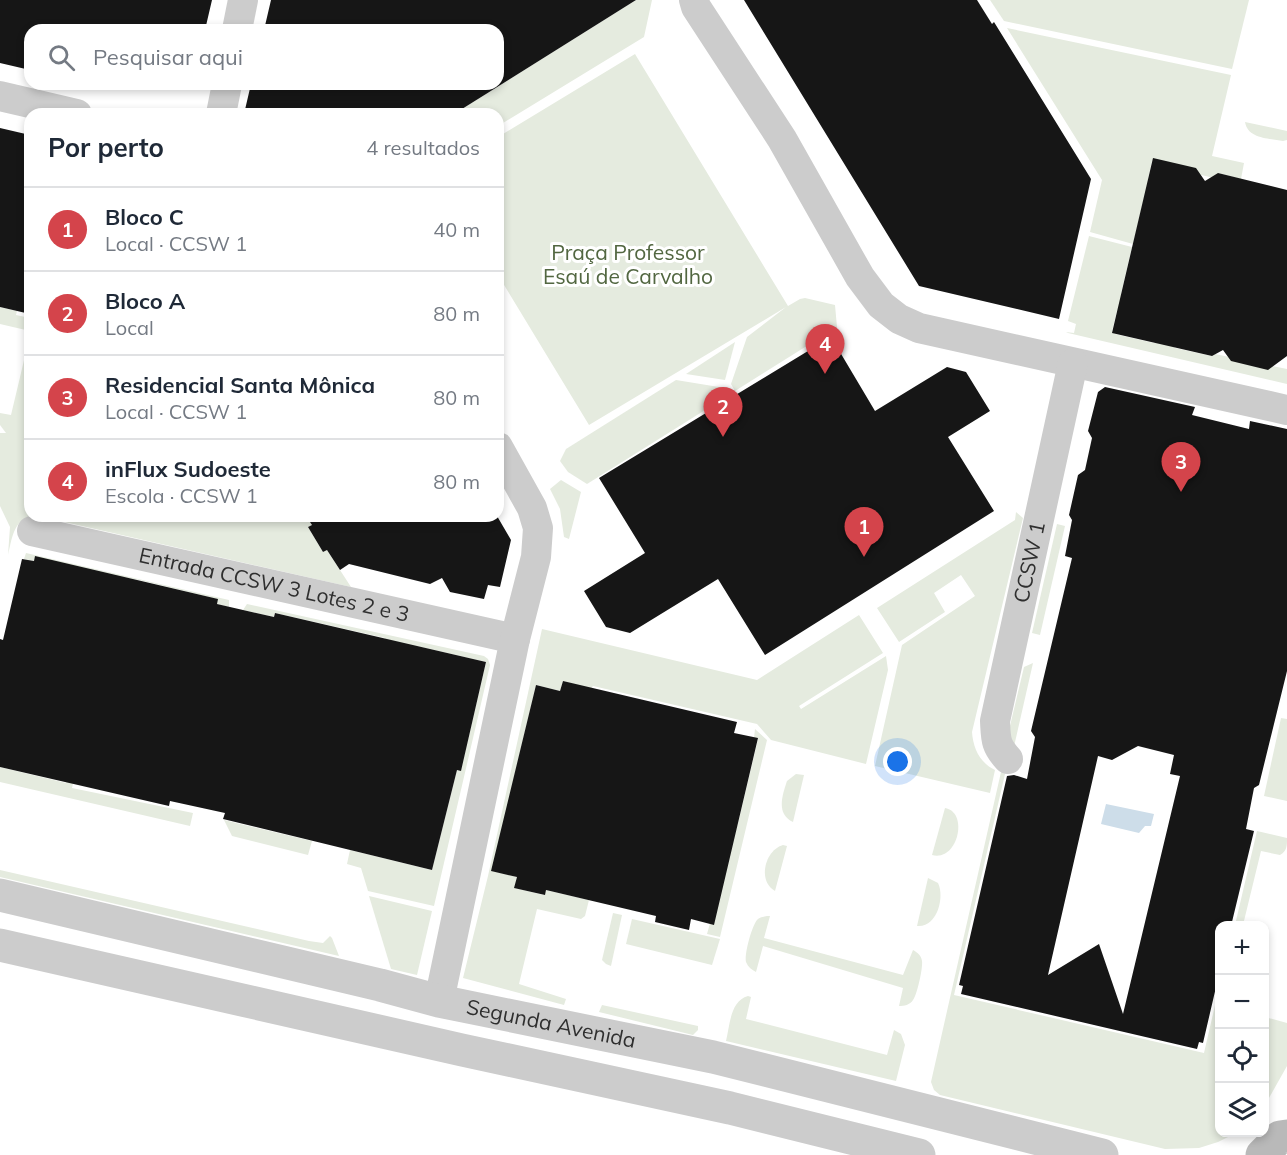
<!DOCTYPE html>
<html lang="pt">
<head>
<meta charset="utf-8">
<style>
  body { margin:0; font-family:Mulish,sans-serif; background:#f2f2f3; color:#1f2937 }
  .controls { position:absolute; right:18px; bottom:18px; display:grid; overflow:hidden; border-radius:12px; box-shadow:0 3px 9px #0003 }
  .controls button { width:54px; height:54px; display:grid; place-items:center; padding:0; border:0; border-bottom:2px solid #e0e1e3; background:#fff; color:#1f2937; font:30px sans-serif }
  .you { position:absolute; left:898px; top:762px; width:21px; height:21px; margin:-15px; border:4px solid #fff; border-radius:50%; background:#1a73e8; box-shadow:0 0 0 9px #1a73e833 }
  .badge { display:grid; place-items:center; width:39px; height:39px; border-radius:50%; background:#d4444b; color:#fff; font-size:20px; font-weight:700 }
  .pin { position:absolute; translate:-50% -50px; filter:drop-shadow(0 2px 3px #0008) }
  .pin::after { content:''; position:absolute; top:32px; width:21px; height:18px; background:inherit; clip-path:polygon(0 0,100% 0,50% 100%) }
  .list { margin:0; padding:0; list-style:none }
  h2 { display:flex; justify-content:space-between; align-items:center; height:78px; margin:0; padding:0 24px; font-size:26px }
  h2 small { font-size:20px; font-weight:400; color:#747a83 }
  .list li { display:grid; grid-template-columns:39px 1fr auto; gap:18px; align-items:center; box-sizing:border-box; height:84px; padding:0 24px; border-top:2px solid #e0e1e3 }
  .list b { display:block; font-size:22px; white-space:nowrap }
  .list p { margin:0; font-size:20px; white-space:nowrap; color:#747a83 }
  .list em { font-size:20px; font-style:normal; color:#747a83 }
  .icon { flex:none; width:33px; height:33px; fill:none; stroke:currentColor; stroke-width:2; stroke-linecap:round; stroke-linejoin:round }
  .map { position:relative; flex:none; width:1287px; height:1155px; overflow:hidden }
  .search { position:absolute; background:#fff; box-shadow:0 3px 9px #0003; left:24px; top:24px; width:480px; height:66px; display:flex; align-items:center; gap:15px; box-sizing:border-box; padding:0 21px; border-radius:18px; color:#747a83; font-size:22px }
  .panel { position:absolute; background:#fff; box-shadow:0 3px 9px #0003; left:24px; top:108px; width:480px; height:414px; border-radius:18px }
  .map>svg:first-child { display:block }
</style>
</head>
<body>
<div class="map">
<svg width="1287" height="1155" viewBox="0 0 1287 1155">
  <rect width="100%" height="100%" fill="#fff"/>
  <g fill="#e5ebdf">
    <path d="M 636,0 L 652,0 L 644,37 L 498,126 L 498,114 L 454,114 Z"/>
    <path d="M 990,0 L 1249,0 L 1232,69 L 1004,21 Z"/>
    <path d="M 1007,28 L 1231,75 L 1212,156 L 1244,163 L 1241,179 L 1218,173 L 1214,178 L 1197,174 L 1155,159 L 1152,161 L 1148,179 L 1150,182 L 1147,196 L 1144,198 L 1133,244 L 1090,232 L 1102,180 Z"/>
    <path d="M 635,54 L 788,306 L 800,299 L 805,298 L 835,305 L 837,327 L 735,391 L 731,384 L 747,337 L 786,307 L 589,425 L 498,275 L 498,137 Z"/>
    <path d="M 1245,122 L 1287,131 L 1287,140 L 1283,141 C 1268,138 1248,139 1245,122 Z"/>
    <path d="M 1089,236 L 1132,247 L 1121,294 L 1120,310 L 1117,311 L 1112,331 L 1115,334 L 1154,343 L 1158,341 L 1173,345 L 1175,348 L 1212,356 L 1215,354 L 1287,369 L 1287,384 L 1068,333 L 1066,332 L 1074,333 L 1076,324 L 1068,321 Z"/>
    <path d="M 0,307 L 17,311 L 16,315 L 30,318 L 30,331 L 0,324 Z"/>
    <path d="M 30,335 L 30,516 C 13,522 12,539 8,555 L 10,527 L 0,506 L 0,433 L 6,433 L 0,425 L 0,413 L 11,415 Z"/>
    <path d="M 735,342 L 725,380 L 686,374 Z"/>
    <path d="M 676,380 L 725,388 L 729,395 L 587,484 L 568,472 L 560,461 L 566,449 Z"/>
    <path d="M 561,480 L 581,492 L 569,539 L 564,537 L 560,509 L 550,489 Z"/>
    <path d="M 1016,512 L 1023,518 L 972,732 C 973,748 980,763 995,770 L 990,793 L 875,766 L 902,645 L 975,596 L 961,575 L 934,593 L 945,612 L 899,642 L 877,608 L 1015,520 Z"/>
    <path d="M 38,516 L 306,516 L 312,525 L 308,527 L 323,552 L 327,550 L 351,587 Z"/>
    <path d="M 1057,524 L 1065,526 L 1040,635 L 1032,633 Z"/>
    <path d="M 26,553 L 229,600 L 229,607 L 217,604 L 217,599 L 139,580 L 24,559 Z"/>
    <path d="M 247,604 L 484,656 L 488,659 L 490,665 L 434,906 L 368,891 L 361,868 L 347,864 L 350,850 L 432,870 L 457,770 L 461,770 L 486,662 L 421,647 L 384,642 L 385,638 L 275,613 L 274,617 L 243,610 Z"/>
    <path d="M 859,615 L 883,653 L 799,706 L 801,709 L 886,656 L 888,670 L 866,764 L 771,740 L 757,724 L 593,686 L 591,689 L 563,681 L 560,691 L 536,685 L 492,871 L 517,877 L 515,888 L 544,895 L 546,890 L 589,900 L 585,916 L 581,919 L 537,909 L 519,984 L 566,999 L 564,1005 L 463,978 L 488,876 L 542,629 L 757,680 Z"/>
    <path d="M 1033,663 L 1013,751 L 1009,730 L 1024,667 Z"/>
    <path d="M 1281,718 L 1287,719 L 1287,801 L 1264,796 Z"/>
    <path d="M 755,729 L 767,740 L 720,937 L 707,934 L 739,819 L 758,739 L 754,738 Z"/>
    <path d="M 0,767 L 66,783 L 68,777 L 74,779 L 72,788 L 193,813 L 190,826 L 0,782 Z"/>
    <path d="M 1001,772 L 1005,774 L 954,995 L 1204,1053 L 1219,988 L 1220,1132 L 1236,1133 L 1218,1142 L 1199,1148 L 1165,1149 L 940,1095 L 934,1090 L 931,1082 Z"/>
    <path d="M 796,774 L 804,775 L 793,822 C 776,814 782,796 787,781 Z"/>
    <path d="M 945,808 C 969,812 958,862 932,855 Z"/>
    <path d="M 224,820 L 312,841 L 308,855 L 232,836 Z"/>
    <path d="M 1257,831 L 1287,838 C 1287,846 1287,851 1280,855 L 1261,851 L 1243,925 L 1235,925 Z"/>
    <path d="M 783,845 L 787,846 L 775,891 C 757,881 765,850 783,845 Z"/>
    <path d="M 0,870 L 309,941 L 323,943 L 330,936 L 332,938 L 339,956 L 0,877 Z"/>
    <path d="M 928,878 L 938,883 C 945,897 937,928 917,926 Z"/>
    <path d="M 369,896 L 432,911 L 417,975 L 391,969 Z"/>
    <path d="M 613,913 L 622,915 L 611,966 L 606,964 L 602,960 Z"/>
    <path d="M 767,916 L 770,916 L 764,938 L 903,975 L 913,950 C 918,953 921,955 922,961 C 923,968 917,995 913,1000 C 910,1005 904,1006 899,1006 L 903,988 L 763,946 L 756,972 C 752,970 748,967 746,962 C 744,955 752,924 758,919 C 760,917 764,917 767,916 Z"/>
    <path d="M 632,919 L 720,939 L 712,965 L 626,944 Z"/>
    <path d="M 748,996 L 751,997 L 746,1019 L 887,1055 L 894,1030 L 901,1034 L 905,1045 L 896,1081 L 726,1041 C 730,1025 730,1001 748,996 Z"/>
    <path d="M 602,1005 L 698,1026 L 698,1030 L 693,1035 L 599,1012 Z"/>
    <path d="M 1265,1017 L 1287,1023 L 1287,1066 L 1265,1105 Z"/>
  </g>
  <path fill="#cddde9" d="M 1106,804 L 1154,814 L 1151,826 L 1145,826 L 1139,833 L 1101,824 Z"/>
  <g fill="#161616" fill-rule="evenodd">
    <path d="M 0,0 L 212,0 L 205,30 L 30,30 L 30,70 L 0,63 Z"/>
    <path d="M 271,0 L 636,0 L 454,114 L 244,114 L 251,84 L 498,84 L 498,30 L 264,30 Z"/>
    <path d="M 744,0 L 977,0 L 992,24 L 994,22 L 1091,179 L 1059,319 L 919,286 Z"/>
    <path d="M 0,128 L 30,135 L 30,314 L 0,307 Z"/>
    <path d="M 1153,158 L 1196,168 L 1205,181 L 1218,173 L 1287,190 L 1287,356 L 1268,370 L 1231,361 L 1223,350 L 1212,356 L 1112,333 Z"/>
    <path d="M 831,337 L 875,411 L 947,367 L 966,372 L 990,411 L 948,437 L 994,511 L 765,655 L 718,579 L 630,633 L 606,627 L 584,591 L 645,553 L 599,478 Z"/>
    <path d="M 1105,387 L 1195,407 L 1192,415 L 1249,429 L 1250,421 L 1287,429 L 1287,671 L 1259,785 L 1254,788 L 1246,829 L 1254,831 L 1231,926 L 1220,926 L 1220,970 L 1203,1043 L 1199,1042 L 1197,1049 L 961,994 L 963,986 L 959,985 L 1007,776 L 1014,775 L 1027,779 L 1035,737 L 1031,731 L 1072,558 L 1065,556 L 1072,520 L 1069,515 L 1078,475 L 1085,470 L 1092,438 L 1088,431 L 1098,392 ZM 1138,746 L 1174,755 L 1170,774 L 1180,776 L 1123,1014 L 1099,944 L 1048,975 L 1098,756 L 1112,760 Z"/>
    <path d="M 306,516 L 497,516 L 511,540 L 500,587 L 488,585 L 484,599 L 450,592 L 442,578 L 430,584 L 349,564 L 340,570 L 327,550 L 323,552 L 308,527 L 312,525 Z"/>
    <path d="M 35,556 L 218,599 L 217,604 L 274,617 L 275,613 L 486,662 L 461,771 L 457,770 L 432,870 L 223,819 L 225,813 L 170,801 L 169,806 L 0,767 L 0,639 L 3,640 L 22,559 L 34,561 Z"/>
    <path d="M 563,681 L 737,722 L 734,733 L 758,738 L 714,925 L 691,919 L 689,930 L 655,922 L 656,916 L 546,890 L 545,895 L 514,888 L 517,877 L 491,871 L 536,685 L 560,691 Z"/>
  </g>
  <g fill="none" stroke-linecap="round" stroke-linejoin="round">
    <g stroke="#ccc" stroke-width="30">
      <path d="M 694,0 L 696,7 L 782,139 L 860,277 L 881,305 L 899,319 L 919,328 L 1287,410"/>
      <path d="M 237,30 L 243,0"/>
      <path d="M 0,96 L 77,114"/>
      <path d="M 221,114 L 227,84"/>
      <path id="s1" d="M 32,531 L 515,639"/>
      <path id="s2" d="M 1008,759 C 995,745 996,739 995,721 L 1073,363"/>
      <path d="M 439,1001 L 515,639 L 536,557 L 538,528 L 532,508 L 498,447"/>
    </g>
    <g stroke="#ccc" stroke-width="33">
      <path id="s3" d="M 0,895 L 380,985 L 439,1001 L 713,1057 L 1102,1155"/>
      <path d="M 0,945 L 462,1050 L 730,1108 L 919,1155"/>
    </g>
    <path stroke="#b9b9b9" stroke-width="33" d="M 1262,1155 L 1280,1137 L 1287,1136"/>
  </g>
  <g text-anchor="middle" stroke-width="6" stroke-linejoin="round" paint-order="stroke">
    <g font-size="21" fill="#526741" stroke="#fff">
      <text x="628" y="260">Praça Professor<tspan x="628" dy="24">Esaú de Carvalho</tspan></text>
    </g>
    <g font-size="21" fill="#2f2f2f" stroke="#fff">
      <text dy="7" stroke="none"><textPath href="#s2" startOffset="204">CCSW 1</textPath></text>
      <text dy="7" stroke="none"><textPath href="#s1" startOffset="248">Entrada CCSW 3 Lotes 2 e 3</textPath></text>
      <text dy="7" stroke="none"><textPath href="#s3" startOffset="566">Segunda Avenida</textPath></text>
    </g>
  </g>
</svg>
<div class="controls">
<button>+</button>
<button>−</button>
<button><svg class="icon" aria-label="locate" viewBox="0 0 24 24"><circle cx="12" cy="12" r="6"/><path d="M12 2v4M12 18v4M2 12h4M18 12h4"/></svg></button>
<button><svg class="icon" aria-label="layers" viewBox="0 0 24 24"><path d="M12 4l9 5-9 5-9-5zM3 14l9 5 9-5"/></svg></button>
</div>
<div class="you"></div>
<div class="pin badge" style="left:864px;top:557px">1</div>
<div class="pin badge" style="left:723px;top:437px">2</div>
<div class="pin badge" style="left:1181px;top:492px">3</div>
<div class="pin badge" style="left:825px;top:374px">4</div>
<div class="search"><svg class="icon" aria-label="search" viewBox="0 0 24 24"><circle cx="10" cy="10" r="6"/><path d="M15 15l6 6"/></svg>Pesquisar aqui</div>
<section class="panel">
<h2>Por perto<small>4 resultados</small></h2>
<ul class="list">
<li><span class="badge">1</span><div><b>Bloco C</b><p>Local · CCSW 1</p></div><em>40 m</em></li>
<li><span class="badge">2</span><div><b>Bloco A</b><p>Local</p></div><em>80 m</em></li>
<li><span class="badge">3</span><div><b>Residencial Santa Mônica</b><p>Local · CCSW 1</p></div><em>80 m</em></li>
<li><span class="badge">4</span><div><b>inFlux Sudoeste</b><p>Escola · CCSW 1</p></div><em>80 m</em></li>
</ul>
</section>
</div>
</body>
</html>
